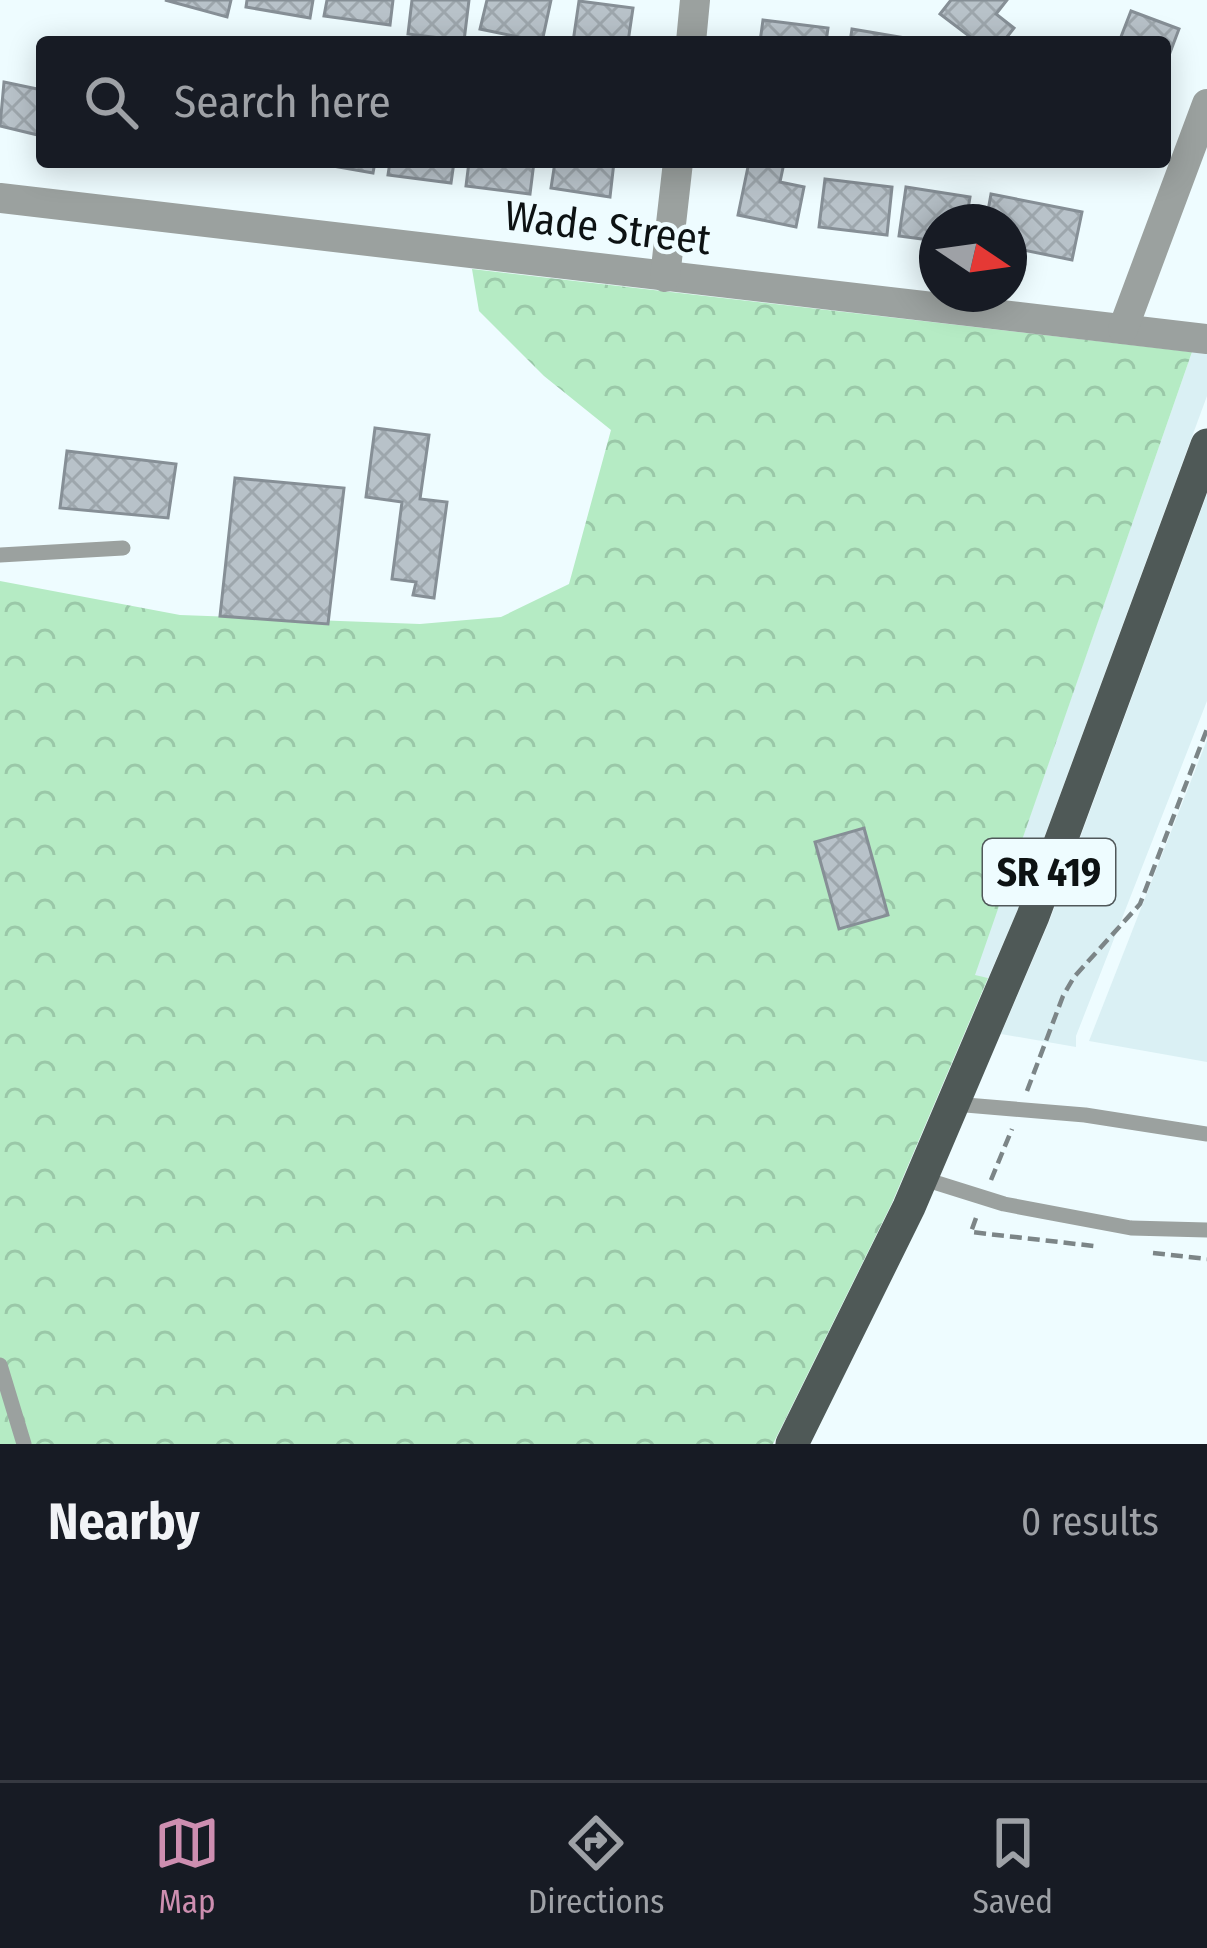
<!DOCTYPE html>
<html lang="en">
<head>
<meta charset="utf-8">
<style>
  body { margin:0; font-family:"Fira Sans Condensed",sans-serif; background:#20242c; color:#f1f3f6 }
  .compass { position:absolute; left:919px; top:204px; width:108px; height:108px; border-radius:50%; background:#171b24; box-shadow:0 6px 30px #0003; rotate:103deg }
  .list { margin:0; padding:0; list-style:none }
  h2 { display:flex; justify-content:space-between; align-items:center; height:156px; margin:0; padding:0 48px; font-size:51px }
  h2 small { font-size:39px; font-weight:400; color:#9ea1a6 }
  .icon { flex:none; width:66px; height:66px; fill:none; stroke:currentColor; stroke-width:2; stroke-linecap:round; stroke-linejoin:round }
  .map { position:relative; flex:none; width:1207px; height:1444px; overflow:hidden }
  .search { position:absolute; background:#171b24; box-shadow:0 6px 30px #0003; left:36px; right:36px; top:36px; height:132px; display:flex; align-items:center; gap:30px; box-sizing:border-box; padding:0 42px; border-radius:12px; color:#9ea1a6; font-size:45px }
  .sheet { height:336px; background:#171b24 }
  nav { display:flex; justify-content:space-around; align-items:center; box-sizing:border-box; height:168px; border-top:3px solid #363941; background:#171b24; font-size:33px; color:#9ea1a6 }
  nav a { display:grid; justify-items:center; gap:6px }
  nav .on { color:#cd8eb0 }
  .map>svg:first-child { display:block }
</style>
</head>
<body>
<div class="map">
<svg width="1207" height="1444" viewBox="0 0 1207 1444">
  <defs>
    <pattern id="forest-crowns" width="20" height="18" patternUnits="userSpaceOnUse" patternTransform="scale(3)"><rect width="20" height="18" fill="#b5ebc4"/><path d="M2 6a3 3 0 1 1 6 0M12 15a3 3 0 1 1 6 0" fill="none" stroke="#9ac8a8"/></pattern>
    <pattern id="building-cross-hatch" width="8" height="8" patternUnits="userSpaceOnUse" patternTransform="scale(3)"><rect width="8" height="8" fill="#b8c2c9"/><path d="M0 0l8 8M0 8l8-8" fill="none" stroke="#9da6ac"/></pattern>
  </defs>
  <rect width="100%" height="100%" fill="#eefcff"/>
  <g fill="#daf0f4">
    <path d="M 1192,352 L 1207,354 L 1207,396 L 1017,911 L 988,978 L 974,976 Z"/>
    <path d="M 1207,494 L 1207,701 L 1076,1036 L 1076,1047 L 1001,1034 L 1049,922 Z"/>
    <path d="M 1207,740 L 1207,1062 L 1089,1041 Z"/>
  </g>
  <path fill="url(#forest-crowns)" d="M 472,269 L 1192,352 L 975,975 L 988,978 L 892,1203 L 773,1444 L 0,1444 L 0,581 L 180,615 L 420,624 L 501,617 L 569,584 L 611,430 L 544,376 L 479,311 Z"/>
  <g fill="url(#building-cross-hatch)" stroke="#868f96" stroke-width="3">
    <path d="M 165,0 L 231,0 L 227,17 Z"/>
    <path d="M 247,0 L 313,0 L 310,18 L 246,7 Z"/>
    <path d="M 327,0 L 393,0 L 390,25 L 324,16 Z"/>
    <path d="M 412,0 L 469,0 L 464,41 L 408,34 Z"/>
    <path d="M 487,0 L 551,0 L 542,42 L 480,29 Z"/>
    <path d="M 951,0 L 1007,0 L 996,14 L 1014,28 L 1003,42 L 977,42 L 940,14 Z"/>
    <path d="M 579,1 L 633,8 L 628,42 L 573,42 Z"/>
    <path d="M 1131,11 L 1179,29 L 1165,66 L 1165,42 L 1119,42 Z"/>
    <path d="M 763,20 L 828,28 L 826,42 L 760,42 Z"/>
    <path d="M 852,29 L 911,39 L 910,42 L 850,42 Z"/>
    <path d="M 4,82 L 42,90 L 42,136 L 0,126 Z"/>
    <path d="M 310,162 L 375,162 L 373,173 Z"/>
    <path d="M 390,162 L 454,162 L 451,183 L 388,175 Z"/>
    <path d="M 469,162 L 534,162 L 530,194 L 466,186 Z"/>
    <path d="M 555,162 L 614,162 L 610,197 L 551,188 Z"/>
    <path d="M 749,162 L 784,163 L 780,182 L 804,187 L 796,227 L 738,215 Z"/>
    <path d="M 825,179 L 892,187 L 887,235 L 819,227 Z"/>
    <path d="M 906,187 L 970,197 L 966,222 L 937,222 L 937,241 L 899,236 Z"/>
    <path d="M 991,194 L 1082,212 L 1072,260 L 1009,247 L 1009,222 L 986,222 Z"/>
    <path d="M 375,428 L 429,435 L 420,499 L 447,502 L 434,598 L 413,595 L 416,582 L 392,579 L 402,502 L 366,497 Z"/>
    <path d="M 67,451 L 176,464 L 168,518 L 60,508 Z"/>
    <path d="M 235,478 L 344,488 L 328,624 L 220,616 Z"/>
    <path d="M 864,828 L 888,915 L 839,929 L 815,842 Z"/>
  </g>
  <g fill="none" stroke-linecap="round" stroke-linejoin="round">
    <g stroke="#7c8587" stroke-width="4.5" stroke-dasharray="12 6" stroke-linecap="butt">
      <path d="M 1027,1091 L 1063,996 L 1074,977 L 1140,904 L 1207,729"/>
      <path d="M 991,1180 L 1012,1129"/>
      <path d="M 976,1218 L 971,1232 L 1094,1246"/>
      <path d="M 1153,1253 L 1207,1259"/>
    </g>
    <g stroke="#9ba19f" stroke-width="15">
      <path d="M 0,555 L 123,548"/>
      <path d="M 954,1104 L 1085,1115 L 1207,1134"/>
      <path d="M 921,1178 L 1004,1204 L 1131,1228 L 1207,1230"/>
      <path d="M 0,1365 L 24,1444"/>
    </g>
    <g stroke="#9ba19f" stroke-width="30">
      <path d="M 691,42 L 695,0"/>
      <path d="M 0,198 L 1207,339"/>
      <path d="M 665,277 L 678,162"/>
      <path d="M 1123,329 L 1207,104"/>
    </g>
    <path stroke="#4f5957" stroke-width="33" d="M 792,1444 L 909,1207 L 1033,916 L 1207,445"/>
  </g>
  <g text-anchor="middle" stroke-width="9" stroke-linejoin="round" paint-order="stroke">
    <rect fill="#eefcff" stroke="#50585a" stroke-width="3" x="983" y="839" width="132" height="66" rx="9"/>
    <g font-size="39" font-weight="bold" fill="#0d1213">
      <text x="1049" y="886">SR 419</text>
    </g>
    <g font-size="42" fill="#0d1213" stroke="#eefcff">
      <text transform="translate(608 227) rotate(7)" y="15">Wade Street</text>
    </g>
  </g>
</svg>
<svg class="compass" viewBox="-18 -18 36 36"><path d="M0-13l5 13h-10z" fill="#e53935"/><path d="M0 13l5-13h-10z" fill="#9ea1a6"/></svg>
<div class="search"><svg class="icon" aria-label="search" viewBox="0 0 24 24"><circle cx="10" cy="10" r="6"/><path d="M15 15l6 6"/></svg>Search here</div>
</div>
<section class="sheet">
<h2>Nearby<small>0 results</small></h2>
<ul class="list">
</ul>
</section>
<nav>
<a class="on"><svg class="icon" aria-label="map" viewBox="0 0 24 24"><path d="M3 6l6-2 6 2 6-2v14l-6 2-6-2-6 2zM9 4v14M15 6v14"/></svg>Map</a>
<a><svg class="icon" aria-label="directions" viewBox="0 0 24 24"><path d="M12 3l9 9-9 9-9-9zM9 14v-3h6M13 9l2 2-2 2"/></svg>Directions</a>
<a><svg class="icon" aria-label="saved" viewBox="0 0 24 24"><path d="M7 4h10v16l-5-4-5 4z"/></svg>Saved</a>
</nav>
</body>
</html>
